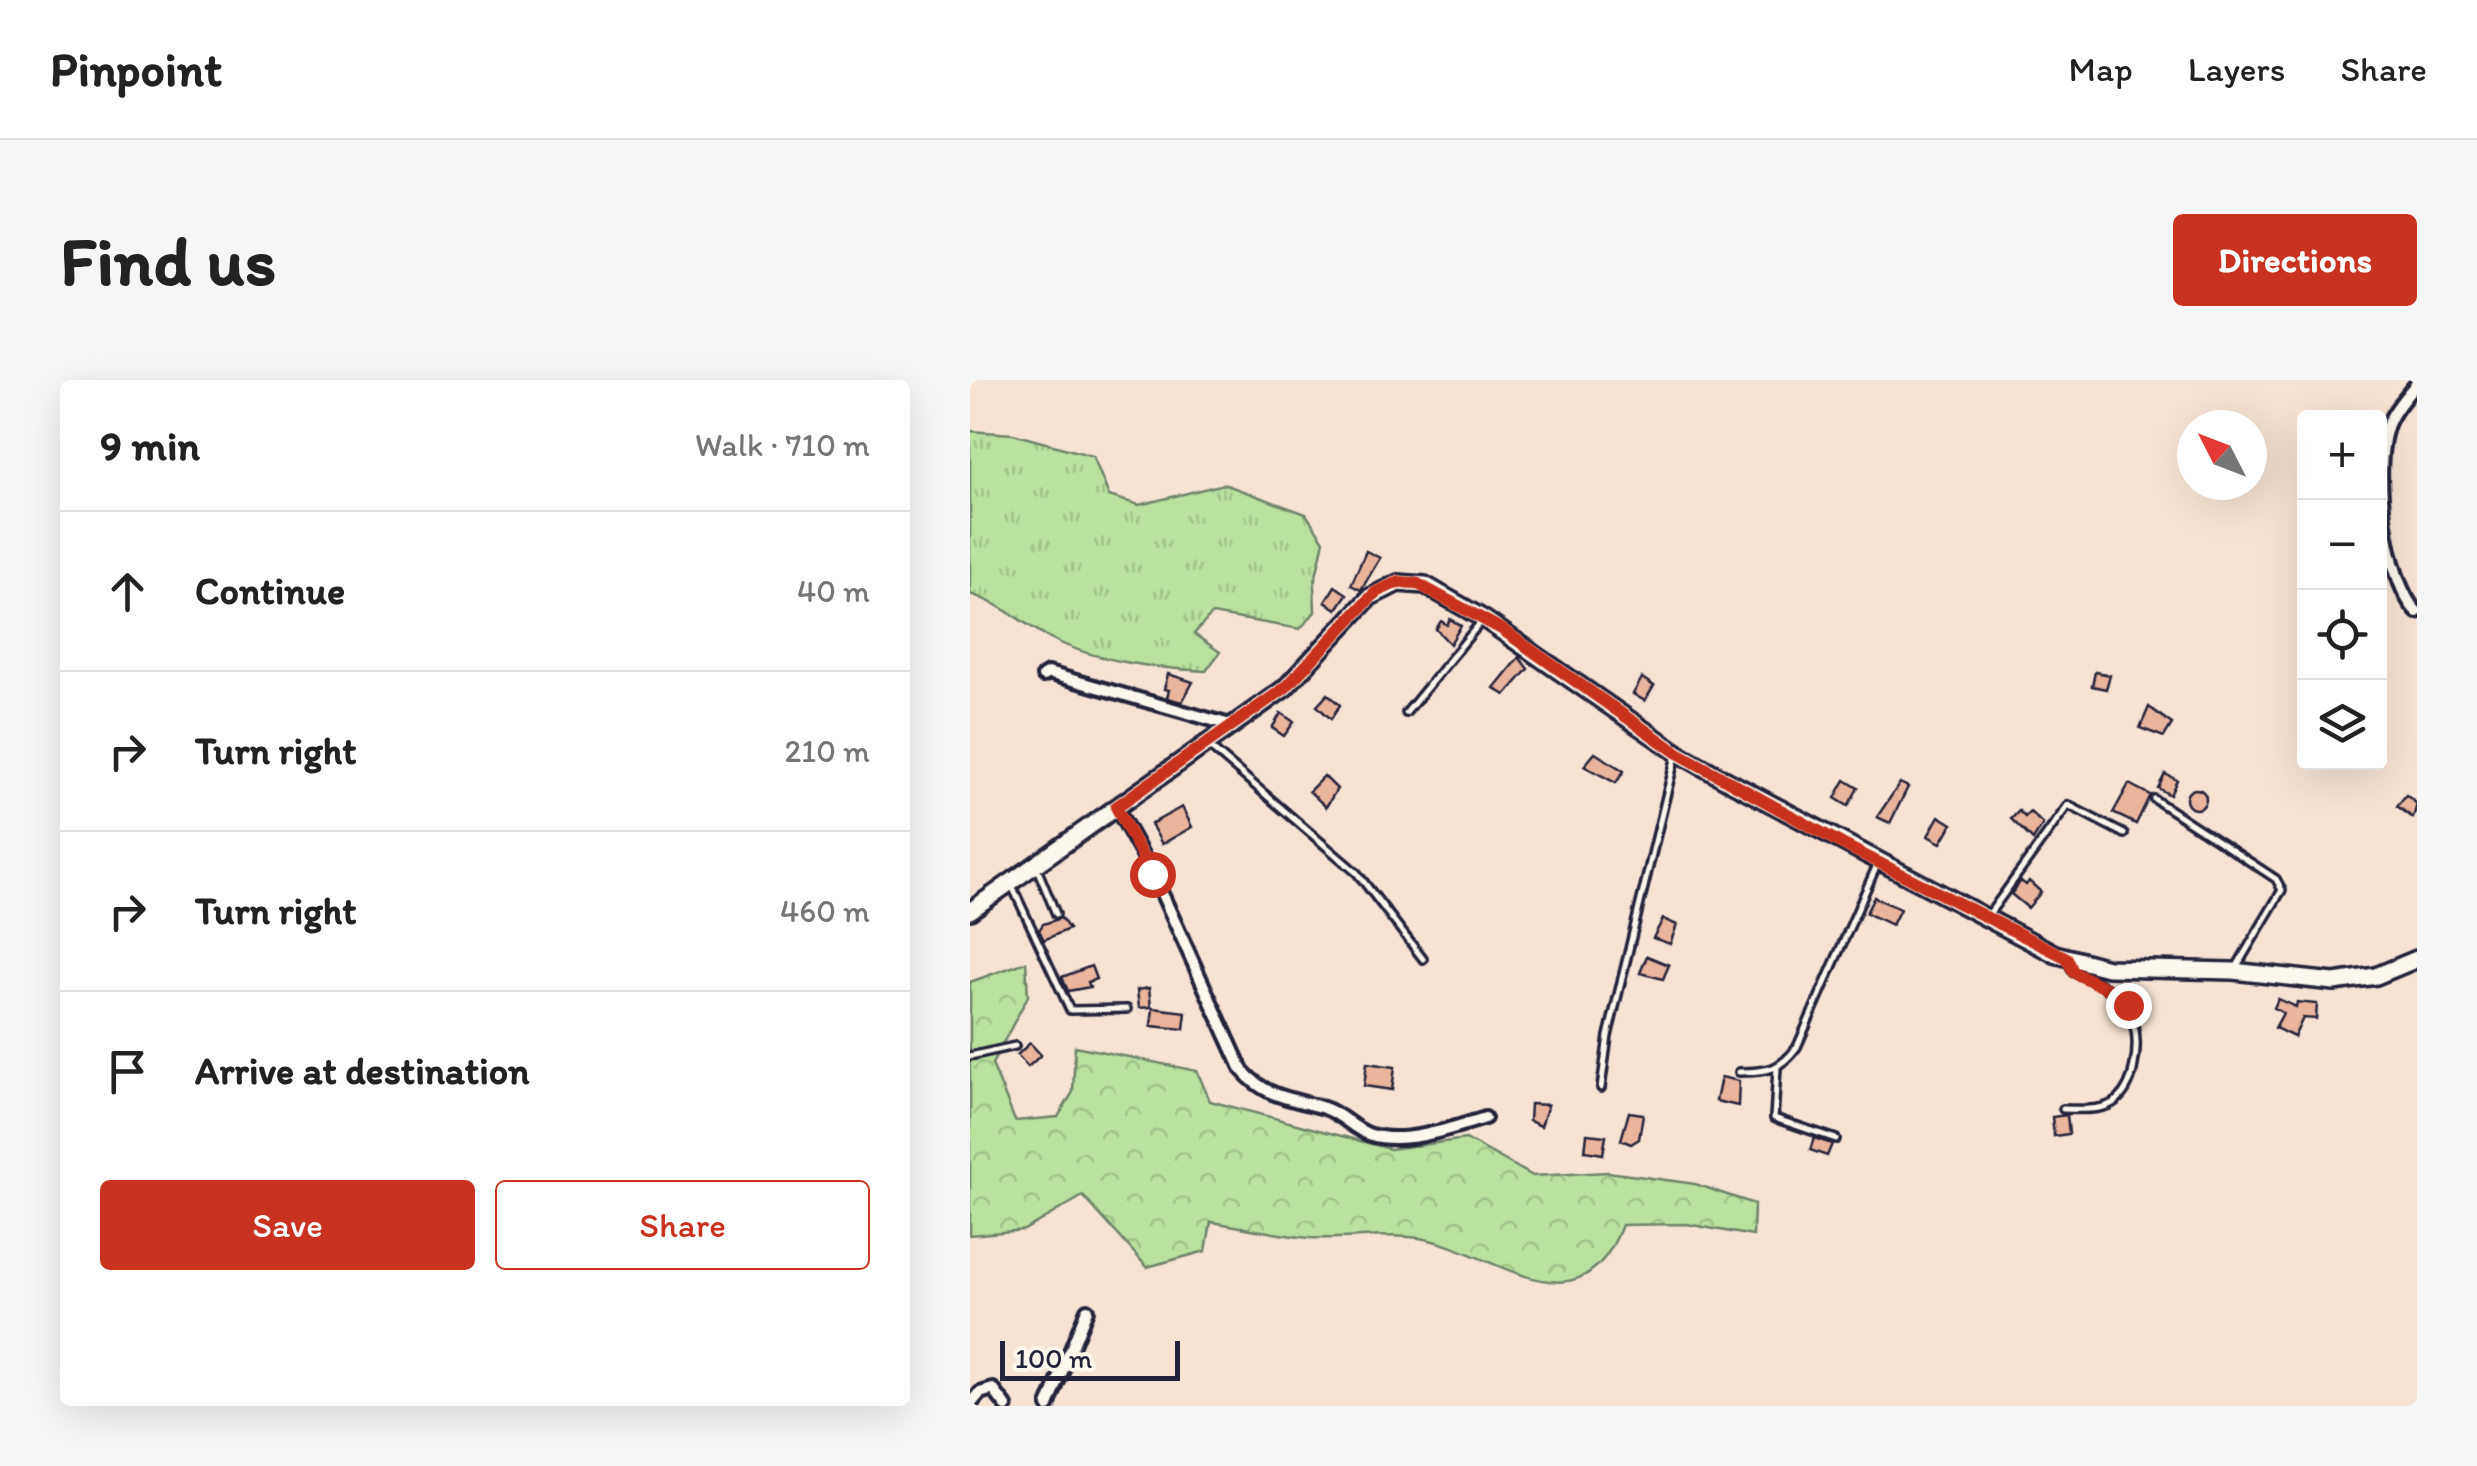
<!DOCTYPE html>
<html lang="en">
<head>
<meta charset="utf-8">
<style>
  body { margin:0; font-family:Itim,sans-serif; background:#f6f6f6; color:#222 }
  .controls { position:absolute; right:30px; top:30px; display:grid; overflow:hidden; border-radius:10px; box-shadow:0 10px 40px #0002 }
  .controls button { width:90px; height:90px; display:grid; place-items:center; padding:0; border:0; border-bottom:2px solid #e0e0e0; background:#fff; color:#222; font:50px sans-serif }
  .compass { position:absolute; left:1207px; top:30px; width:90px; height:90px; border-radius:50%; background:#fff; box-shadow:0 10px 40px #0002; rotate:312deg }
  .scale { position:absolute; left:30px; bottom:25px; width:180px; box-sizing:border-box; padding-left:10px; border:5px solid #22223b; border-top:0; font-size:28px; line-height:35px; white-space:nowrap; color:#22223b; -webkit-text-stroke:8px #fbf7ec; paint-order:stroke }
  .stop { position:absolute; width:30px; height:30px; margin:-22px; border:8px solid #c8321e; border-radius:50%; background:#fff }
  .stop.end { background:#c8321e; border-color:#fff; box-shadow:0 2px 10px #0008 }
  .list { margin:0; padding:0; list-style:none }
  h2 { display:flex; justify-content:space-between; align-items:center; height:130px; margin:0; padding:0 40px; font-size:42px }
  h2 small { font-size:32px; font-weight:400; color:#767676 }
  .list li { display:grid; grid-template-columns:65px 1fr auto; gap:30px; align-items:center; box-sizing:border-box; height:160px; padding:0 40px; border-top:2px solid #e0e0e0 }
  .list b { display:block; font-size:38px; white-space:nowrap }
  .list em { font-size:32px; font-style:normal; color:#767676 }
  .actions { display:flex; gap:20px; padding:30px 40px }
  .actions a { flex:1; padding:22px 0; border:2px solid #c8321e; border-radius:10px; text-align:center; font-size:35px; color:#c8321e }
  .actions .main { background:#c8321e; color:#fff }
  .icon { flex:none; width:55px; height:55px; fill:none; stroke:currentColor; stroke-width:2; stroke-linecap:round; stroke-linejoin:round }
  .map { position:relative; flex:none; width:1447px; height:1026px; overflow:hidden; border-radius:10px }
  header { display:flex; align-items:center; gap:60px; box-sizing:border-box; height:140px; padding:0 50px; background:#fff; border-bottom:2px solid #e0e0e0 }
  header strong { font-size:48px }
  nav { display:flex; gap:55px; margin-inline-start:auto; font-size:35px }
  .intro { display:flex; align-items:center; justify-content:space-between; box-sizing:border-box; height:240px; padding:0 60px }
  h1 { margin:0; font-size:70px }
  .button { padding:25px 45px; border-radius:10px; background:#c8321e; color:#fff; font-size:35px; font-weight:700 }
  main { display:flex; gap:60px; padding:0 60px }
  aside { flex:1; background:#fff; border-radius:10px; box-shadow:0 10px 40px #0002 }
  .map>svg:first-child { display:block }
</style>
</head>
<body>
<header>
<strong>Pinpoint</strong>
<nav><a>Map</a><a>Layers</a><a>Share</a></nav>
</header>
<div class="intro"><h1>Find us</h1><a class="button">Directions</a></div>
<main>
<aside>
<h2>9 min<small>Walk · 710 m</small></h2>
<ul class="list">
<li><svg class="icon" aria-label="ahead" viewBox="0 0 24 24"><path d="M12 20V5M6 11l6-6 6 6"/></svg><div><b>Continue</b></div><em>40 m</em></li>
<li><svg class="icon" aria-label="right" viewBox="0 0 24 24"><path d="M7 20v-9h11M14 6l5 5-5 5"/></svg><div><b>Turn right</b></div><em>210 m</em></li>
<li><svg class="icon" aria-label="right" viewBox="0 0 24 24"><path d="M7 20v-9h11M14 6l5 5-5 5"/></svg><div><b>Turn right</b></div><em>460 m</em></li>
<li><svg class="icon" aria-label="arrive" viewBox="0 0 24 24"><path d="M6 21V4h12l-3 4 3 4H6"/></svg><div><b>Arrive at destination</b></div></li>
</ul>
<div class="actions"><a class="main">Save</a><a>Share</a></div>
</aside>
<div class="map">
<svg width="1447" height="1026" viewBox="0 0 1447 1026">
  <defs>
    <pattern id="grass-tufts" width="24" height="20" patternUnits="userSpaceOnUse" patternTransform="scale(2.5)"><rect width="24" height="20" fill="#bae29e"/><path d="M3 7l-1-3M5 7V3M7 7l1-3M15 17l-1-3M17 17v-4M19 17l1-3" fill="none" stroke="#a0c289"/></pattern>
    <pattern id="forest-crowns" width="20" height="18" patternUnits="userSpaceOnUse" patternTransform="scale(2.5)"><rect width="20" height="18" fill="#bae29e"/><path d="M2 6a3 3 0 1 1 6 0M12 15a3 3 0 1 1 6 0" fill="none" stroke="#a0c289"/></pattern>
  </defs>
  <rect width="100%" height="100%" fill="#f6e3d4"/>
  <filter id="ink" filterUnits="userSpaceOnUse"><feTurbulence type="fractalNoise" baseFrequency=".01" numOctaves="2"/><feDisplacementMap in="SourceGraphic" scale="20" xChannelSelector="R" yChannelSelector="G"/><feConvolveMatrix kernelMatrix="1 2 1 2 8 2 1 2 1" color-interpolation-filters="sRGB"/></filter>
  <g filter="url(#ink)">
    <path fill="url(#grass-tufts)" stroke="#6e826c" stroke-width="2.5" d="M 0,51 L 43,54 L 123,76 L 139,116 L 169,125 L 254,104 L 336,134 L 354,161 L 344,205 L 345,232 L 330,249 L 242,234 L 224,254 L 250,272 L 236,291 C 187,288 127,282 82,259 C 53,244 32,224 0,214 Z"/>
    <path fill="url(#forest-crowns)" stroke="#6e826c" stroke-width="2.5" d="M 56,582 L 58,616 L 22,684 L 45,741 L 88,737 L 103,712 L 105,666 L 227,691 L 240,721 L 420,769 L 496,759 L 563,796 L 638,792 L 725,804 L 784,824 L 783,856 L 717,844 L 652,845 C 610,958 523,869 449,858 C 414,853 376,860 340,858 C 307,855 274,847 241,842 L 236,871 L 177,887 L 113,816 L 54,850 L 0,855 L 0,602 Z"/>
    <g fill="#eab49d" stroke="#22223b" stroke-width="2.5">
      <path d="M 396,171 L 410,178 L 391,210 L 381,205 Z"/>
      <path d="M 365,206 L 377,214 L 367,229 L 355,222 Z"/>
      <path d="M 480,239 L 491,246 L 480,264 L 466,249 L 471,241 L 477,245 Z"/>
      <path d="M 549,277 L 558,289 L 535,315 L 524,308 Z"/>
      <path d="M 1125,292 L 1140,295 L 1136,309 L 1122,306 Z"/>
      <path d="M 198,294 L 223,302 L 212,322 L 197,318 L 199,310 L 194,309 Z"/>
      <path d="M 672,298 L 684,306 L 675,321 L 663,314 Z"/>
      <path d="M 358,314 L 370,325 L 361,339 L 347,326 Z"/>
      <path d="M 1179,327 L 1202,344 L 1194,357 L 1170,348 Z"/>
      <path d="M 311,333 L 324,342 L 314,356 L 302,348 Z"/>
      <path d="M 625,373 L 654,391 L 646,403 L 614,386 Z"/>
      <path d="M 1195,394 L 1207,400 L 1200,415 L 1188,408 Z"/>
      <path d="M 354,396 L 367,409 L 356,427 L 339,411 Z"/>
      <path d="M 875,400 L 888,408 L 878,426 L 865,418 Z"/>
      <path d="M 930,403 L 938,407 L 920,443 L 907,437 Z"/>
      <path d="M 1159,404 L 1180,415 L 1166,444 L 1143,433 Z"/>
      <circle cx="1226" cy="419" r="10"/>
      <path d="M 1436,415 L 1447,424 L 1443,438 L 1427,426 Z"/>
      <path d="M 212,427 L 222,447 L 192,464 L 181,444 Z"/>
      <path d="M 1049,431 L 1055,437 L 1060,432 L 1073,444 L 1063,460 L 1041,439 Z"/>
      <path d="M 969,436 L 982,444 L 971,463 L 958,456 Z"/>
      <path d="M 1051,501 L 1056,505 L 1059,501 L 1071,512 L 1058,528 L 1041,514 Z"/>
      <path d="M 904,517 L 930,529 L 922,545 L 896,533 Z"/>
      <path d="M 91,538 L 99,549 L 74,560 L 69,550 L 73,544 Z"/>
      <path d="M 693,539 L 707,545 L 700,564 L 683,558 Z"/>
      <path d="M 677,576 L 699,585 L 693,599 L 670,593 Z"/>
      <path d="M 121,586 L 126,599 L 118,602 L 120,607 L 98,611 L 92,597 Z"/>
      <path d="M 179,608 L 181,627 L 169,628 L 167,610 Z"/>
      <path d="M 1308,619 L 1326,627 L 1327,622 L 1347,624 L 1346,639 L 1333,638 L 1324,657 L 1305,648 L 1313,633 L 1304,628 Z"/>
      <path d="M 183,628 L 216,632 L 214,649 L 181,646 Z"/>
      <path d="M 60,663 L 71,675 L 58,687 L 47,675 Z"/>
      <path d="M 397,683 L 425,687 L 422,710 L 394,706 Z"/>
      <path d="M 751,697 L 769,701 L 768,726 L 746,721 Z"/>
      <path d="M 560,724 L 578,725 L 571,746 L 559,741 Z"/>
      <path d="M 659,732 L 673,734 L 669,759 L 661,764 L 651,760 Z"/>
      <path d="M 1097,735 L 1099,754 L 1084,756 L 1082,737 Z"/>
      <path d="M 617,754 L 636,756 L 633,774 L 615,771 Z"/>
      <path d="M 844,758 L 862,764 L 857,776 L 840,770 Z"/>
    </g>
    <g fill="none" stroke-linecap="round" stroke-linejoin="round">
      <g stroke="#22223b" stroke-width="12">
        <g id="lane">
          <path d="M 436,333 L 510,243"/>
          <path d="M 240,367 L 387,493 L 453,579"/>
          <path d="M 1184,419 L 1306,499 L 1312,510 L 1267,586"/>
          <path d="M 66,486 L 86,534"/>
          <path d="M 42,506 L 100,630 L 157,629"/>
          <path d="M 1017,537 L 1098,425 L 1154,454"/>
          <path d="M 0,676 L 45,666"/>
          <path d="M 807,688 L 804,738 L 866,759"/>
          <path d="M 769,692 C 798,692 810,690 827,667 L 907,485"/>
          <path d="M 631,708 L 638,656 L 706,375"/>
          <path d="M 1093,729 C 1111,729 1133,732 1147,720 C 1157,711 1162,698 1164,685 C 1174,635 1150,608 1103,592 L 1099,583"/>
        </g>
      </g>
      <g stroke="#22223b" stroke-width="18">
        <g id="street">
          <path d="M 1447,3 C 1438,14 1426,27 1420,40 C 1400,80 1416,202 1447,232"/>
          <path d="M 73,296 L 78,293 L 260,345"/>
          <path d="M 146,427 L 183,494 L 272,690 C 296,718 321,718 354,728 C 371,733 384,750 401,755 C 436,765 482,748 515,738"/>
          <path d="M 0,1025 L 10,1013 L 23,1009 L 36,1026"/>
          <path d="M 78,1026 L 117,930"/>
        </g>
      </g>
      <g stroke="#22223b" stroke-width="22">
        <path id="secondary" d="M 0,531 L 315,308 L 400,217 L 428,203 L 455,205 L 514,239 L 706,372 L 754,399 L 1085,574 L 1138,588 L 1263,591 L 1364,602 L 1406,596 L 1447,579"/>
      </g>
      <use href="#lane" stroke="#fbf7ec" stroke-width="5"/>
      <use href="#street" stroke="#fbf7ec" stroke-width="10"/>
      <use href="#secondary" stroke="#fbf7ec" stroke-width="15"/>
    </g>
  </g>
  <g fill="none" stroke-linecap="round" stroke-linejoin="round" filter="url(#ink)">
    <path stroke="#c8321e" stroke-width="12" d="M 182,494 L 146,427 L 315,308 L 406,212 L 428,202 L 446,203 L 533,250 L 706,372 L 872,464 L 1097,578 L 1103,592 L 1148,614 L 1158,625"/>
  </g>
</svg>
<div class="controls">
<button>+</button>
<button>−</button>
<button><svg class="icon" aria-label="locate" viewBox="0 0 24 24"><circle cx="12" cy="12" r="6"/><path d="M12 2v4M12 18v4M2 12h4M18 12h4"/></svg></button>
<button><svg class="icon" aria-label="layers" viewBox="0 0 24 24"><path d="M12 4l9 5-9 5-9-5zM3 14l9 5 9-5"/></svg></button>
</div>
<svg class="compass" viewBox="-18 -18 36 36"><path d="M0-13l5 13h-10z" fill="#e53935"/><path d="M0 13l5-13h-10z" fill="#767676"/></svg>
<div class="scale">100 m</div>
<div class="stop" style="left:182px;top:494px"></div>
<div class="stop end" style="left:1158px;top:625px"></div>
</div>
</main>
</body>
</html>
